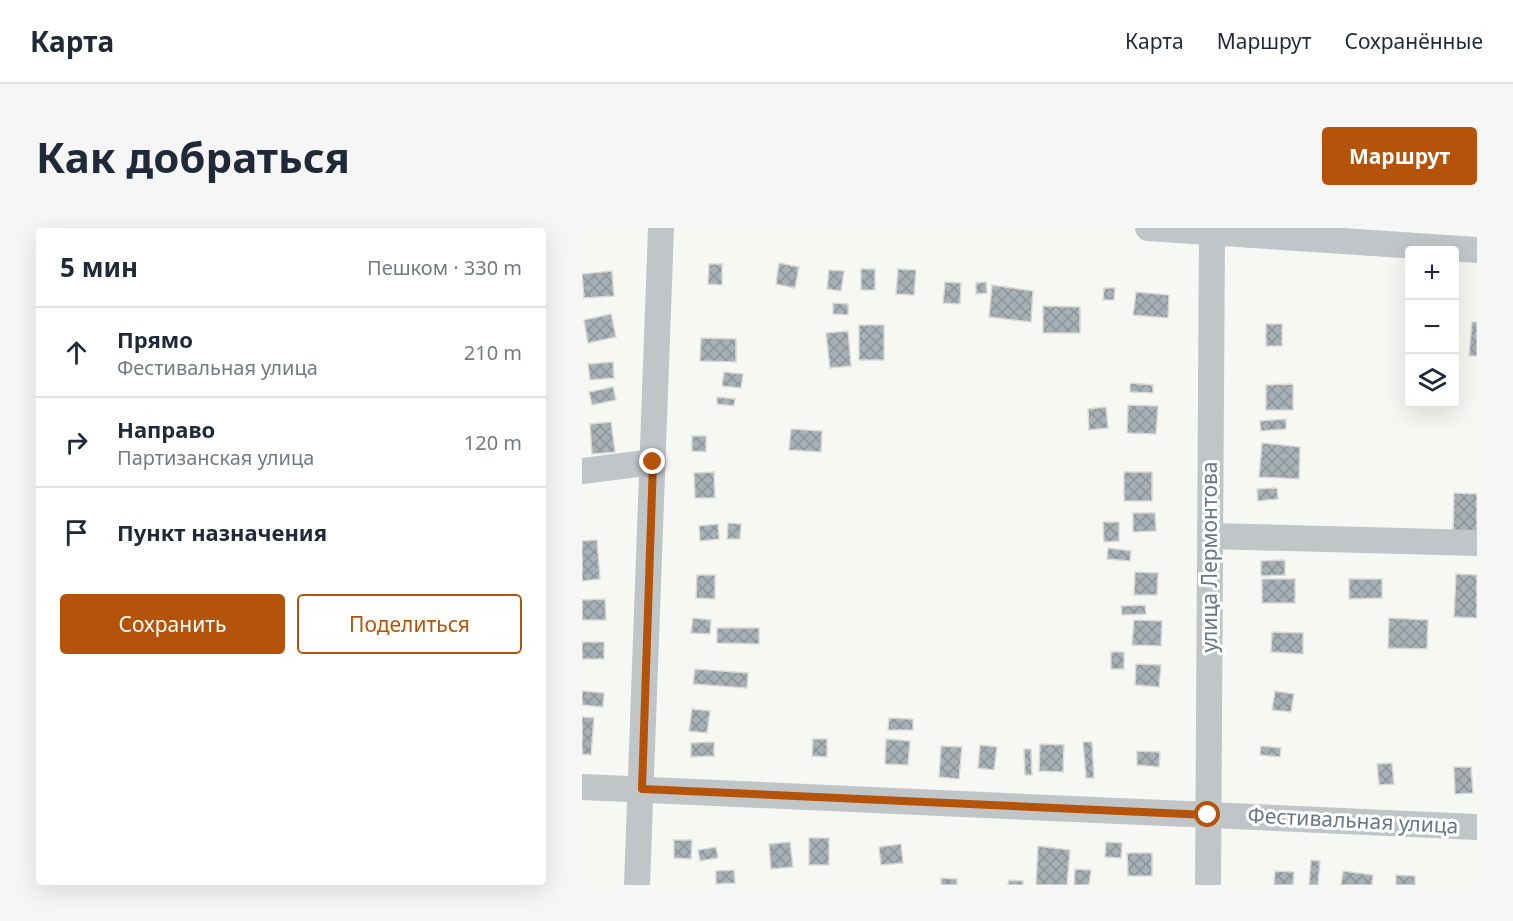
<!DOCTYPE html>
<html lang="ru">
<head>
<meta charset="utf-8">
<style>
  body { margin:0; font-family:"Noto Sans",sans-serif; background:#f6f6f7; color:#1f2937 }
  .controls { position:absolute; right:18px; top:18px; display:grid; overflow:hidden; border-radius:6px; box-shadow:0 6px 24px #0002 }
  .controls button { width:54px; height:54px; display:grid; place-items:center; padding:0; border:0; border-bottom:2px solid #e0e1e3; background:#fff; color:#1f2937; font:30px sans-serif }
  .stop { position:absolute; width:18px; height:18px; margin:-14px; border:4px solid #b45309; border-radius:50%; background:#fff }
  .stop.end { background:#b45309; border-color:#fff; box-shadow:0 2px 6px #0008 }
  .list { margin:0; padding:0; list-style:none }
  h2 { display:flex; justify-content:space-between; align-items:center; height:78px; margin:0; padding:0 24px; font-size:26px }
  h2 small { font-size:20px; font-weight:400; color:#747a83 }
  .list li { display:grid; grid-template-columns:39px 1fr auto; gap:18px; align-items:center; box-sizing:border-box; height:90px; padding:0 24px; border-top:2px solid #e0e1e3 }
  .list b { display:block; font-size:22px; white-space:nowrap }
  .list p { margin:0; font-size:20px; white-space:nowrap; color:#747a83 }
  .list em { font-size:20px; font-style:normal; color:#747a83 }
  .actions { display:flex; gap:12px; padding:18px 24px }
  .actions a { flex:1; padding:14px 0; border:2px solid #b45309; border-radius:6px; text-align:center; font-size:21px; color:#b45309 }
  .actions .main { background:#b45309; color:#fff }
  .icon { flex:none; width:33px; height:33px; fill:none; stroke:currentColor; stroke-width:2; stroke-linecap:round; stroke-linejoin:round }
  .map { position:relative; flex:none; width:895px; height:657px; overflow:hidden; border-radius:6px }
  header { display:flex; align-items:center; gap:36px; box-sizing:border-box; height:84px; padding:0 30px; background:#fff; border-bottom:2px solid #e0e1e3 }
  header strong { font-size:28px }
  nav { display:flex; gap:33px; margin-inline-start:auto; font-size:21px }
  .intro { display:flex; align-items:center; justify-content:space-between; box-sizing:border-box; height:144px; padding:0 36px }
  h1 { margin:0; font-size:42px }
  .button { padding:15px 27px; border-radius:6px; background:#b45309; color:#fff; font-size:21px; font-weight:700 }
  main { display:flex; gap:36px; padding:0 36px }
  aside { flex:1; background:#fff; border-radius:6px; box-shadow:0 6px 24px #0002 }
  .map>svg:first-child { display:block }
</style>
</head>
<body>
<header>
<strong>Карта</strong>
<nav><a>Карта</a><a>Маршрут</a><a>Сохранённые</a></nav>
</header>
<div class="intro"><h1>Как добраться</h1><a class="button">Маршрут</a></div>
<main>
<aside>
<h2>5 мин<small>Пешком · 330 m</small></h2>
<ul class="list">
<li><svg class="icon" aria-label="ahead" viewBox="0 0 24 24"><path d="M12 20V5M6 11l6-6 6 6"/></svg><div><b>Прямо</b><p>Фестивальная улица</p></div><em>210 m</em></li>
<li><svg class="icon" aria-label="right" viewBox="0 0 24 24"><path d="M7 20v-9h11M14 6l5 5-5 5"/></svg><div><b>Направо</b><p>Партизанская улица</p></div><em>120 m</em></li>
<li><svg class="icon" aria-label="arrive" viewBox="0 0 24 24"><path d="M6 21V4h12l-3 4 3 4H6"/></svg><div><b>Пункт назначения</b></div></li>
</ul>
<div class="actions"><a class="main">Сохранить</a><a>Поделиться</a></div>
</aside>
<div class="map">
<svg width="895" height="657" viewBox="0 0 895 657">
  <defs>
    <pattern id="building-cross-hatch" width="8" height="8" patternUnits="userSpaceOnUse" patternTransform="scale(1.5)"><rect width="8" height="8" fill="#a7b0b5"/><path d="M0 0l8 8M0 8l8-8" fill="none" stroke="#8c9499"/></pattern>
  </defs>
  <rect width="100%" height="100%" fill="#f7f7f4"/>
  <g fill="url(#building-cross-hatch)" stroke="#d9d9d6" stroke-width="1.5">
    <path d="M 197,35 L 217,39 L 213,60 L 194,56 Z"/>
    <path d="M 127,36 L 140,36 L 140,57 L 126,56 Z"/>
    <rect x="279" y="41" width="14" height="21"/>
    <path d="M 316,41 L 334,42 L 332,67 L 314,66 Z"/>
    <path d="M 247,42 L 262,43 L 259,63 L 245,61 Z"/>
    <path d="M 30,43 L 32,68 L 2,70 L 0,46 Z"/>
    <path d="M 363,54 L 379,55 L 378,76 L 361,75 Z"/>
    <path d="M 404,54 L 405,65 L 394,66 L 394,55 Z"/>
    <path d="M 410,57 L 451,63 L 449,94 L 407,89 Z"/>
    <path d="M 522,60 L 533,60 L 532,72 L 521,72 Z"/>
    <path d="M 554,64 L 587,67 L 586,90 L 551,87 Z"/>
    <path d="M 251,75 L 266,76 L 266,87 L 251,86 Z"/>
    <path d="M 461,78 L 498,79 L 498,105 L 461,105 Z"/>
    <path d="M 29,86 L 34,109 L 6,115 L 2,92 Z"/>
    <path d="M 890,94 L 895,94 L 895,128 L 887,128 Z"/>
    <rect x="684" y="96" width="16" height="22"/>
    <rect x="277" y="97" width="25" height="35"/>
    <path d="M 266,103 L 269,138 L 248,140 L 244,105 Z"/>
    <path d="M 119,110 L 154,111 L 154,134 L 118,133 Z"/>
    <path d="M 31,134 L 32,150 L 8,152 L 6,136 Z"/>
    <path d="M 142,144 L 161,146 L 159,160 L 140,158 Z"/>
    <path d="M 548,155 L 571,157 L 571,165 L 548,164 Z"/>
    <path d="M 711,156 L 711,182 L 684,182 L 684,157 Z"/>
    <path d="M 31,159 L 34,172 L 10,177 L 7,164 Z"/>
    <path d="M 135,169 L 153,171 L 152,178 L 135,176 Z"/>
    <path d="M 546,177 L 576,178 L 574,206 L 545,205 Z"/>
    <path d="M 524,179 L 526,200 L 507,202 L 506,181 Z"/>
    <path d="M 704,191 L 704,201 L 679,203 L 678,193 Z"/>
    <path d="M 29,194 L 33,224 L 10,226 L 8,196 Z"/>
    <path d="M 209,201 L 240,203 L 239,224 L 207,222 Z"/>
    <path d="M 110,208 L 124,208 L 124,224 L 110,223 Z"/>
    <path d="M 680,215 L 718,219 L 717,251 L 677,249 Z"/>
    <path d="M 132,244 L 133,270 L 113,270 L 112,245 Z"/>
    <rect x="542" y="244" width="28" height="29"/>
    <path d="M 695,260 L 696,271 L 676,273 L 675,261 Z"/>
    <path d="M 872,265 L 895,266 L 895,303 L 871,303 Z"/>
    <path d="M 551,285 L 573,285 L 574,303 L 551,304 Z"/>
    <path d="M 521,294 L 537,294 L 537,313 L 522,314 Z"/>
    <path d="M 146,295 L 159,296 L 158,311 L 145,311 Z"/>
    <path d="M 136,296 L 137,311 L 118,313 L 117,298 Z"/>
    <path d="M 15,312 L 18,351 L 0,353 L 0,313 Z"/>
    <path d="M 526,320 L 549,323 L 548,333 L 525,331 Z"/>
    <path d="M 703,332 L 703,347 L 679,348 L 679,333 Z"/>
    <path d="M 553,344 L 576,345 L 575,367 L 552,367 Z"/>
    <path d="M 874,346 L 895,347 L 895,390 L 872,389 Z"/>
    <path d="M 115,347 L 133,347 L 133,371 L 114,370 Z"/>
    <rect x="680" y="351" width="33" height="24"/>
    <path d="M 767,351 L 800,351 L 800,370 L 767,371 Z"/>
    <path d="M 23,371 L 24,392 L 0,392 L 0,372 Z"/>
    <path d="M 563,377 L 564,386 L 540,387 L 539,378 Z"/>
    <path d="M 111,390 L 129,392 L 128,406 L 109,405 Z"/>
    <path d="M 807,390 L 846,392 L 845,421 L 806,420 Z"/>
    <path d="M 552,392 L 580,393 L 579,418 L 550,417 Z"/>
    <path d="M 135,400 L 177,400 L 177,416 L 135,415 Z"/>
    <path d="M 690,404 L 721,405 L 721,426 L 689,424 Z"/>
    <rect x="0" y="414" width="22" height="17"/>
    <rect x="529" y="424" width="13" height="17"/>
    <path d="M 554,436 L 579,437 L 577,459 L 553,457 Z"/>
    <path d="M 113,441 L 166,445 L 165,460 L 111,456 Z"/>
    <path d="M 0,463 L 22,465 L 21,479 L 0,477 Z"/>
    <path d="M 693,463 L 712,466 L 709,484 L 690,482 Z"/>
    <path d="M 110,481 L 128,483 L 125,505 L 107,503 Z"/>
    <path d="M 0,489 L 12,490 L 9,527 L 0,526 Z"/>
    <path d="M 307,490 L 331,491 L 331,502 L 306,502 Z"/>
    <path d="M 231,511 L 245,511 L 245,529 L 230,528 Z"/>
    <path d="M 304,511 L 328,513 L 326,537 L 303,536 Z"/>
    <path d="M 132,514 L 132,528 L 109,529 L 109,515 Z"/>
    <path d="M 501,514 L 510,514 L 512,550 L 504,550 Z"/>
    <path d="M 458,516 L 482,517 L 481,544 L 457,543 Z"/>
    <path d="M 398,517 L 415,519 L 412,542 L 396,540 Z"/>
    <path d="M 359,518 L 380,519 L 377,551 L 357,549 Z"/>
    <path d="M 679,518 L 699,520 L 698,529 L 678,527 Z"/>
    <path d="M 442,521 L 449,521 L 450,547 L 443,547 Z"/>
    <path d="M 555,523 L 578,524 L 577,539 L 555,537 Z"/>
    <path d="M 810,535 L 812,556 L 797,557 L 795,536 Z"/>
    <path d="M 872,539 L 889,539 L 891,565 L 873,566 Z"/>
    <rect x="227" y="610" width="20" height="27"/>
    <path d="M 92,612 L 110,612 L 109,631 L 92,630 Z"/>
    <path d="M 208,614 L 211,639 L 189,641 L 187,616 Z"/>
    <path d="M 524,614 L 540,615 L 539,630 L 523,629 Z"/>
    <path d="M 319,616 L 321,635 L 299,637 L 297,619 Z"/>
    <path d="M 456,618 L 488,622 L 485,657 L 454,657 Z"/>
    <path d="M 134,619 L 136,630 L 118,633 L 116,622 Z"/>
    <path d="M 545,625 L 570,625 L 570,648 L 546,648 Z"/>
    <path d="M 729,632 L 738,633 L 736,657 L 727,657 Z"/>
    <path d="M 493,641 L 509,642 L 507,657 L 492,657 Z"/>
    <path d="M 152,642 L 153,655 L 134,656 L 134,643 Z"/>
    <path d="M 693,643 L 712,644 L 711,657 L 692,657 Z"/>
    <path d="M 761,643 L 791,647 L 790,657 L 759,657 Z"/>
    <path d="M 814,647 L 833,648 L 833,657 L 814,657 Z"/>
    <path d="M 359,650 L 375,651 L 375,657 L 359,657 Z"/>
    <path d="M 427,652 L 441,653 L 441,657 L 426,657 Z"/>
  </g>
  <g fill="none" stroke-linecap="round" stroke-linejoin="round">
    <g stroke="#c0c5c8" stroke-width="26">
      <path d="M 566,0 L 895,22"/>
      <path d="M 0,243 L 71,234"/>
      <path d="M 628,308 L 895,315"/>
      <path d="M 0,559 L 895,599"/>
      <path d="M 55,657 L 79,0"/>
      <path d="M 626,657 L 630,0"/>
    </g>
  </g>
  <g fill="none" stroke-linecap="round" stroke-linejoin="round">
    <path stroke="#b45309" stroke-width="8" d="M 71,234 L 60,561 L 626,587"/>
  </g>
  <g text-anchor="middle" stroke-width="6" stroke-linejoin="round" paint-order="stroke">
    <g font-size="21" fill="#667885" stroke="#fff">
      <text transform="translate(628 329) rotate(-90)" y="7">улица Лермонтова</text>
      <text transform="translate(771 593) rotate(3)" y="7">Фестивальная улица</text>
    </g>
  </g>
</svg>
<div class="controls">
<button>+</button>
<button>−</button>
<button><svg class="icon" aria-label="layers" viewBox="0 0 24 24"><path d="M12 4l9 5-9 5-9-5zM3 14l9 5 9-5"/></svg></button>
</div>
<div class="stop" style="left:626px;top:587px"></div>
<div class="stop end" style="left:71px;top:234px"></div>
</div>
</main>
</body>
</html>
